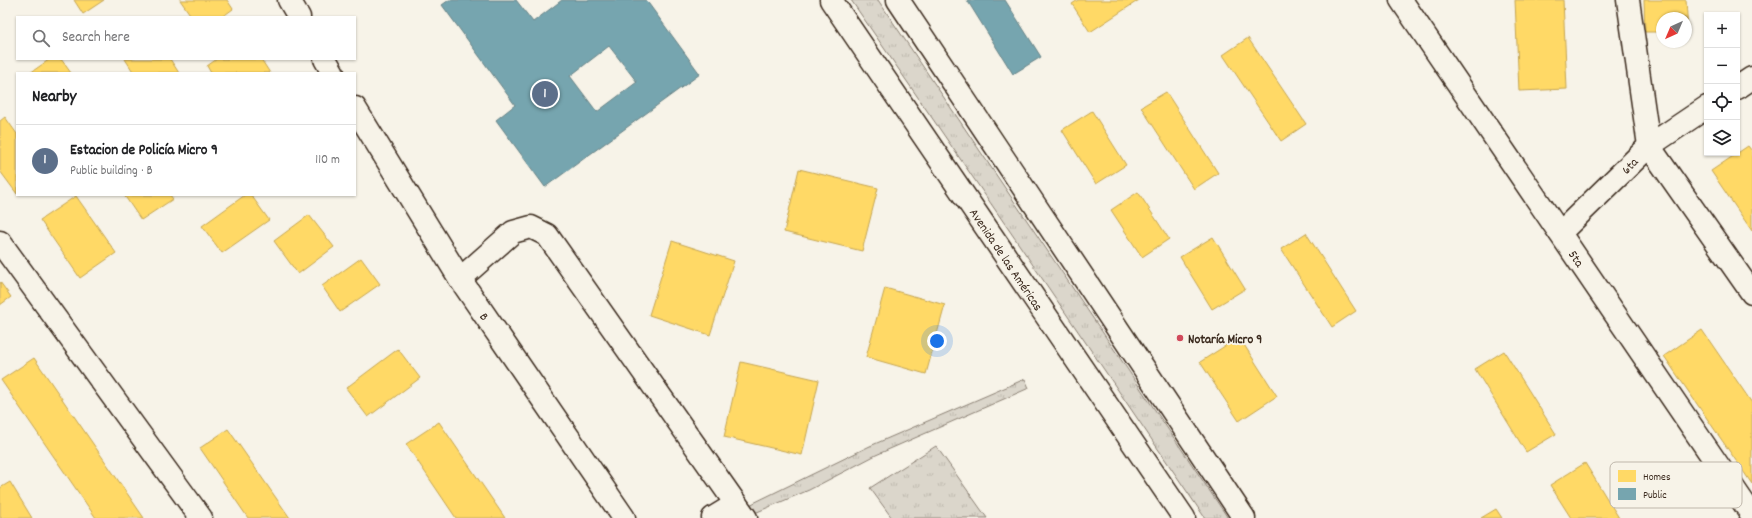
<!DOCTYPE html>
<html lang="en">
<head>
<meta charset="utf-8">
<style>
  body { margin:0; font-family:Dekko,sans-serif; background:#f2f2f2; color:#202124 }
  .controls { position:absolute; right:12px; top:12px; display:grid; overflow:hidden; border-radius:0px; box-shadow:0 1px 3px #0004 }
  .controls button { width:36px; height:36px; display:grid; place-items:center; padding:0; border:0; border-bottom:1px solid #e0e0e0; background:#fff; color:#202124; font:20px sans-serif }
  .compass { position:absolute; left:1656px; top:12px; width:36px; height:36px; border-radius:50%; background:#fff; box-shadow:0 1px 3px #0004; rotate:224deg }
  .you { position:absolute; left:937px; top:341px; width:14px; height:14px; margin:-10px; border:3px solid #fff; border-radius:50%; background:#1a73e8; box-shadow:0 0 0 6px #1a73e833 }
  .badge { display:grid; place-items:center; width:26px; height:26px; border-radius:50%; background:#7c3aed; color:#fff; font-size:13px; font-weight:700 }
  .pin { position:absolute; translate:-50% -50%; border:2px solid #fff; box-shadow:0 1px 4px #0006 }
  .list { margin:0; padding:0; list-style:none }
  h2 { display:flex; justify-content:space-between; align-items:center; height:52px; margin:0; padding:0 16px; font-size:17px }
  h2 small { font-size:13px; font-weight:400; color:#757577 }
  .list li { display:grid; grid-template-columns:26px 1fr auto; gap:12px; align-items:center; box-sizing:border-box; height:72px; padding:0 16px; border-top:1px solid #e0e0e0 }
  .list b { display:block; font-size:15px; white-space:nowrap }
  .list p { margin:0; font-size:13px; white-space:nowrap; color:#757577 }
  .list em { font-size:13px; font-style:normal; color:#757577 }
  .icon { flex:none; width:22px; height:22px; fill:none; stroke:currentColor; stroke-width:2; stroke-linecap:round; stroke-linejoin:round }
  .map { position:relative; flex:none; width:1752px; height:518px; overflow:hidden }
  .search { position:absolute; background:#fff; box-shadow:0 1px 3px #0004; left:16px; top:16px; width:340px; height:44px; display:flex; align-items:center; gap:10px; box-sizing:border-box; padding:0 14px; border-radius:0px; color:#757577; font-size:15px }
  .panel { position:absolute; background:#fff; box-shadow:0 1px 3px #0004; left:16px; top:72px; width:340px; height:124px; border-radius:0px }
  .map>svg:first-child { display:block }
</style>
</head>
<body>
<div class="map">
<svg width="1752" height="518" viewBox="0 0 1752 518">
  <defs>
    <pattern id="grass-tufts" width="24" height="20" patternUnits="userSpaceOnUse"><rect width="24" height="20" fill="#dbd6cb"/><path d="M3 7l-1-3M5 7V3M7 7l1-3M15 17l-1-3M17 17v-4M19 17l1-3" fill="none" stroke="#bdb8ae"/></pattern>
  </defs>
  <rect width="100%" height="100%" fill="#f7f3e8"/>
  <filter id="ink" filterUnits="userSpaceOnUse"><feTurbulence type="fractalNoise" baseFrequency=".025" numOctaves="2"/><feDisplacementMap in="SourceGraphic" scale="8" xChannelSelector="R" yChannelSelector="G"/><feConvolveMatrix kernelMatrix="1 2 1 2 8 2 1 2 1" color-interpolation-filters="sRGB"/></filter>
  <g filter="url(#ink)">
    <g fill="url(#grass-tufts)" stroke="#8b8074">
      <path d="M 851,0 L 878,0 L 1228,518 L 1205,518 L 1018,243 Z"/>
      <path d="M 1025,379 L 1029,388 L 876,455 L 809,490 L 743,518 L 731,514 L 870,446 Z"/>
      <path d="M 936,446 L 987,518 L 892,518 L 870,488 Z"/>
    </g>
    <g fill="#ffd966" stroke="#c4a450">
      <path d="M 74,0 L 104,0 L 83,14 Z"/>
      <path d="M 180,0 L 227,0 L 233,9 L 222,17 L 192,17 Z"/>
      <path d="M 1078,0 L 1139,0 L 1090,32 L 1072,4 Z"/>
      <path d="M 1515,0 L 1563,0 L 1567,89 L 1519,91 Z"/>
      <path d="M 1644,0 L 1686,0 L 1688,30 L 1686,31 L 1686,18 L 1662,18 L 1662,32 L 1645,32 Z"/>
      <path d="M 1248,38 L 1306,124 L 1281,141 L 1223,55 Z"/>
      <path d="M 50,59 L 61,59 L 71,73 L 30,73 Z"/>
      <path d="M 125,59 L 170,59 L 179,73 L 134,73 Z"/>
      <path d="M 217,59 L 261,59 L 270,73 L 211,73 L 207,66 Z"/>
      <path d="M 1166,92 L 1218,173 L 1194,189 L 1141,107 Z"/>
      <path d="M 1092,111 L 1126,165 L 1096,184 L 1062,130 Z"/>
      <path d="M 5,117 L 17,134 L 17,194 L 0,171 L 0,121 Z"/>
      <path d="M 1748,146 L 1752,151 L 1752,231 L 1711,171 Z"/>
      <path d="M 799,169 L 878,188 L 862,251 L 784,232 Z"/>
      <path d="M 1138,192 L 1169,239 L 1142,257 L 1111,210 Z"/>
      <path d="M 124,195 L 170,195 L 173,199 L 141,220 Z"/>
      <path d="M 245,195 L 251,195 L 269,220 L 222,253 L 202,226 Z"/>
      <path d="M 76,196 L 116,253 L 80,278 L 40,220 Z"/>
      <path d="M 309,215 L 334,247 L 298,274 L 274,241 Z"/>
      <path d="M 1306,233 L 1356,311 L 1332,327 L 1281,249 Z"/>
      <path d="M 1213,237 L 1245,289 L 1212,309 L 1180,257 Z"/>
      <path d="M 672,241 L 734,261 L 710,335 L 649,315 Z"/>
      <path d="M 361,258 L 380,284 L 340,312 L 322,286 Z"/>
      <path d="M 0,282 L 11,297 L 0,305 Z"/>
      <path d="M 885,288 L 945,305 L 926,374 L 866,357 Z"/>
      <path d="M 1702,330 L 1752,403 L 1752,484 L 1664,356 Z"/>
      <path d="M 1239,337 L 1277,396 L 1239,421 L 1200,362 Z"/>
      <path d="M 398,349 L 420,378 L 368,417 L 346,388 Z"/>
      <path d="M 1504,351 L 1556,434 L 1526,452 L 1475,369 Z"/>
      <path d="M 34,358 L 144,518 L 96,518 L 1,380 Z"/>
      <path d="M 741,362 L 819,380 L 802,455 L 724,437 Z"/>
      <path d="M 439,422 L 505,518 L 456,518 L 406,444 Z"/>
      <path d="M 228,429 L 290,518 L 248,518 L 200,448 Z"/>
      <path d="M 1585,463 L 1619,518 L 1571,518 L 1550,485 Z"/>
      <path d="M 10,482 L 32,518 L 0,518 L 0,488 Z"/>
      <path d="M 1496,509 L 1502,518 L 1481,518 Z"/>
    </g>
    <g fill="#76a5af" stroke="#648084" fill-rule="evenodd">
      <path d="M 449,0 L 516,0 L 533,22 L 562,0 L 646,0 L 700,74 L 545,187 L 496,120 L 515,105 L 442,5 ZM 609,46 L 637,82 L 597,112 L 570,76 Z"/>
      <path d="M 967,0 L 1005,0 L 1041,57 L 1013,74 Z"/>
    </g>
    <g fill="none" stroke-linecap="round" stroke-linejoin="round">
      <g stroke="#3b2a1e" stroke-width="25">
        <g id="minor">
          <path d="M 289,0 L 299,17"/>
          <path d="M 1401,0 L 1752,515"/>
          <path d="M 1628,0 L 1649,146 L 1752,293"/>
          <path d="M 325,59 L 333,73"/>
          <path d="M 1737,88 L 1752,78"/>
          <path d="M 355,108 L 460,279 L 624,518"/>
          <path d="M 1560,233 L 1649,146 L 1707,107"/>
          <path d="M 0,242 L 201,518"/>
          <path d="M 460,279 L 513,232 L 531,227 L 547,235 L 746,518"/>
          <path d="M 713,518 L 736,504"/>
        </g>
      </g>
      <g stroke="#3b2a1e" stroke-width="25">
        <g id="major">
          <path d="M 831,0 L 1184,518"/>
          <path d="M 898,0 L 1244,518"/>
        </g>
      </g>
      <use href="#minor" stroke="#f7f3e8" stroke-width="22"/>
      <use href="#major" stroke="#f7f3e8" stroke-width="22"/>
    </g>
  </g>
  <circle fill="#d1495b" stroke="#f7f3e8" stroke-width="1.5" cx="1180" cy="338" r="4"/>
  <g text-anchor="middle" stroke-width="4" stroke-linejoin="round" paint-order="stroke">
    <g font-size="13" fill="#3b2a1e" stroke="#f7f3e8">
      <text transform="translate(1629 165) rotate(-45)" y="5">6ta</text>
      <text transform="translate(1577 258) rotate(56)" y="5">5ta</text>
      <text transform="translate(1007 259) rotate(56)" y="5">Avenida de las Américas</text>
      <text transform="translate(485 316) rotate(56)" y="5">B</text>
    </g>
    <g font-size="13" font-weight="bold" fill="#3b2a1e" stroke="#f7f3e8" text-anchor="start">
      <text x="1188" y="343">Notaría Micro 9</text>
    </g>
  </g>
  <rect x="1610" y="462" width="132" height="46" rx="6" fill="#f7f3e8" stroke="#bfb7ab" stroke-width="1"/>
  <rect x="1618" y="470" width="18" height="12" fill="#ffd966"/>
  <rect x="1618" y="488" width="18" height="12" fill="#76a5af"/>
  <g font-size="11" fill="#3b2a1e">
    <text x="1643" y="480">Homes</text>
    <text x="1643" y="498">Public</text>
  </g>
</svg>
<div class="controls">
<button>+</button>
<button>−</button>
<button><svg class="icon" aria-label="locate" viewBox="0 0 24 24"><circle cx="12" cy="12" r="6"/><path d="M12 2v4M12 18v4M2 12h4M18 12h4"/></svg></button>
<button><svg class="icon" aria-label="layers" viewBox="0 0 24 24"><path d="M12 4l9 5-9 5-9-5zM3 14l9 5 9-5"/></svg></button>
</div>
<svg class="compass" viewBox="-18 -18 36 36"><path d="M0-13l5 13h-10z" fill="#e53935"/><path d="M0 13l5-13h-10z" fill="#757577"/></svg>
<div class="you"></div>
<div class="pin badge" style="left:545px;top:94px;background:#5c6f8a">1</div>
<div class="search"><svg class="icon" aria-label="search" viewBox="0 0 24 24"><circle cx="10" cy="10" r="6"/><path d="M15 15l6 6"/></svg>Search here</div>
<section class="panel">
<h2>Nearby<small></small></h2>
<ul class="list">
<li><span class="badge" style="background:#5c6f8a">1</span><div><b>Estacion de Policía Micro 9</b><p>Public building · B</p></div><em>110 m</em></li>
</ul>
</section>
</div>
</body>
</html>
